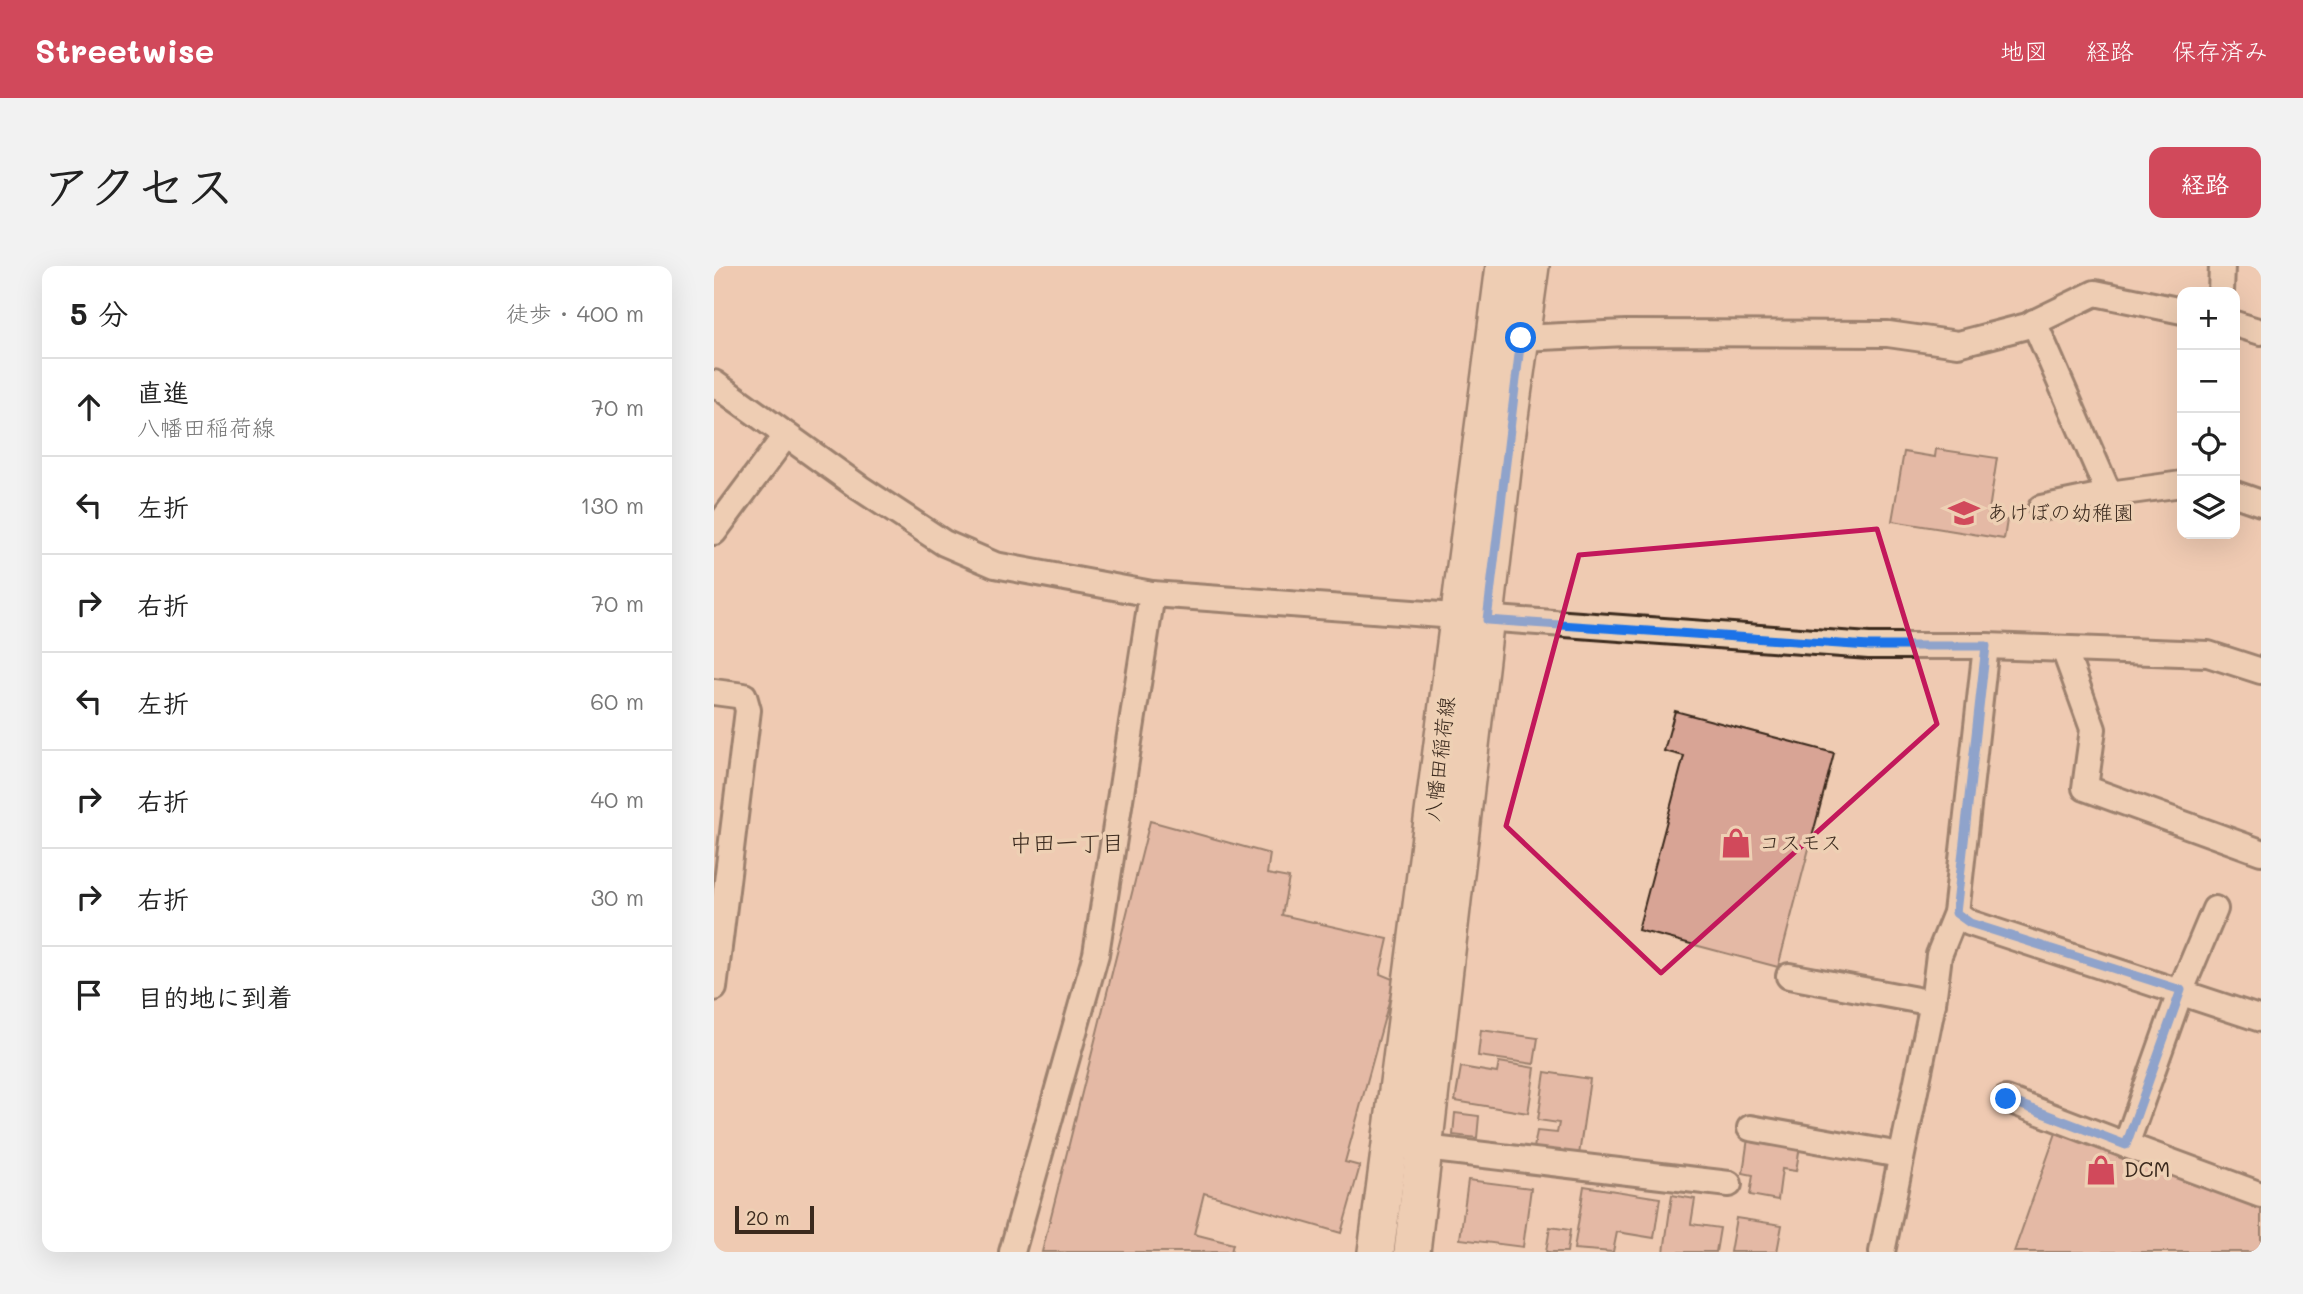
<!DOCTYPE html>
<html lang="ja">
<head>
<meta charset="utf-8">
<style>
  body { margin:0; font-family:Mali,"Klee One",sans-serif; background:#f2f2f2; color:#222 }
  .controls { position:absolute; right:21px; top:21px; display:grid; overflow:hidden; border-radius:14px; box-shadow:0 7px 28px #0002 }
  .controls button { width:63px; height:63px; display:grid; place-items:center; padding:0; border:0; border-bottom:2px solid #e0e0e0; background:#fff; color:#222; font:35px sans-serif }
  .scale { position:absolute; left:21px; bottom:18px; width:79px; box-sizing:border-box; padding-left:7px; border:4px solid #3b2a1e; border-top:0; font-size:19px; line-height:24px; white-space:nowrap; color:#3b2a1e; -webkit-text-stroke:5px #eed0b4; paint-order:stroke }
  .stop { position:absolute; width:21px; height:21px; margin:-16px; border:5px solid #1a73e8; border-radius:50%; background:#fff }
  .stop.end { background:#1a73e8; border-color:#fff; box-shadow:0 2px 7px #0008 }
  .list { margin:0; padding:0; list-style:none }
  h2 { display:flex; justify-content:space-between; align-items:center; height:91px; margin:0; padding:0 28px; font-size:30px }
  h2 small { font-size:23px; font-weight:400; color:#767676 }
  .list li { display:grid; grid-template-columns:46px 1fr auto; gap:21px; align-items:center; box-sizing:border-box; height:98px; padding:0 28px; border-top:2px solid #e0e0e0 }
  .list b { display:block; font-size:26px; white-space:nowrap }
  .list p { margin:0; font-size:23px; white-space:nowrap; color:#767676 }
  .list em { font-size:23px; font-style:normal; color:#767676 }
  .icon { flex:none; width:38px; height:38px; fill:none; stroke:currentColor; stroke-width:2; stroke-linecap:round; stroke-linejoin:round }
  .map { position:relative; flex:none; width:1547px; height:986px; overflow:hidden; border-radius:14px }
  header { display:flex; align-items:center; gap:42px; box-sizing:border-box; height:98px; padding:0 35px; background:#d1495b; color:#fff }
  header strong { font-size:33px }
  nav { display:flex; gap:38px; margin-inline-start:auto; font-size:24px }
  .intro { display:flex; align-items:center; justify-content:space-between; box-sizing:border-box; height:168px; padding:0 42px }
  h1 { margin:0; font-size:49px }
  .button { padding:18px 32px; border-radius:14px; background:#d1495b; color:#fff; font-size:24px; font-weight:700 }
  main { display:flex; gap:42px; padding:0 42px }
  aside { flex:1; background:#fff; border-radius:14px; box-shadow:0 7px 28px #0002 }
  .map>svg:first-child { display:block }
</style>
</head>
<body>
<header>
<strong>Streetwise</strong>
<nav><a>地図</a><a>経路</a><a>保存済み</a></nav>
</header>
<div class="intro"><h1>アクセス</h1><a class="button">経路</a></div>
<main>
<aside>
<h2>5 分<small>徒歩 · 400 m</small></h2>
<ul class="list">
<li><svg class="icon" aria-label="ahead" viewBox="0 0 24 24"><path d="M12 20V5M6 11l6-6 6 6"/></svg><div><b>直進</b><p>八幡田稲荷線</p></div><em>70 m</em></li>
<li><svg class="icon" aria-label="left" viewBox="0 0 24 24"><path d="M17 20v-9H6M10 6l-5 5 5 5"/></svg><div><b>左折</b></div><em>130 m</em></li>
<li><svg class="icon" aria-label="right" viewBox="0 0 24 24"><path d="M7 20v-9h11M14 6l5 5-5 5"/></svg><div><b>右折</b></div><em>70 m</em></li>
<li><svg class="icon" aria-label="left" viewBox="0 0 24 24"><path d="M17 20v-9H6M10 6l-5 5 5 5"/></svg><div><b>左折</b></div><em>60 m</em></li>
<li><svg class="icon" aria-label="right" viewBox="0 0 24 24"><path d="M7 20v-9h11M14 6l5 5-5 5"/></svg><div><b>右折</b></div><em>40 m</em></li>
<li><svg class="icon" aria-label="right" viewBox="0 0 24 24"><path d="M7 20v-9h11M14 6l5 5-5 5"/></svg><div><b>右折</b></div><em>30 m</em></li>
<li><svg class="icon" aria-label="arrive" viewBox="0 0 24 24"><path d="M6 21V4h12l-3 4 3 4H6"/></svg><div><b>目的地に到着</b></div></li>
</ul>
</aside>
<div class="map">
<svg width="1547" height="986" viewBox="0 0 1547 986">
  <rect width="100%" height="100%" fill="#efcbb2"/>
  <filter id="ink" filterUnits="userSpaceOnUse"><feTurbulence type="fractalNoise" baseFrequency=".0143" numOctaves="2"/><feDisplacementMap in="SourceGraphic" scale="14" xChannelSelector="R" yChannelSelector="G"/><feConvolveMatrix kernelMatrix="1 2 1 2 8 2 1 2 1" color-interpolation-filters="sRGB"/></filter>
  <g filter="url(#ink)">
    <g fill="#d8a495" stroke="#3b2a1e" stroke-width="2">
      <path d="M 1222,183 L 1283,192 L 1274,251 L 1293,254 L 1290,273 L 1178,255 L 1190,186 L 1221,191 Z"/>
      <path d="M 961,445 L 1120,487 L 1064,701 L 924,664 L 970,490 L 950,485 Z"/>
      <path d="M 436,555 L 556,588 L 553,608 L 575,612 L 568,649 L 674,673 L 666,708 L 681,714 L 631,896 L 646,900 L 627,967 L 490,927 L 480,968 L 519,978 L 517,986 L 328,986 Z"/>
      <path d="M 767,764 L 824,772 L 820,798 L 764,790 Z"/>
      <path d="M 785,796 L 821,802 L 814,847 L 741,835 L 747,801 L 783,807 Z"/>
      <path d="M 831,806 L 876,813 L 865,889 L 820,882 L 823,865 L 843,867 L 845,857 L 824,854 Z"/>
      <path d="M 741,847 L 765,850 L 763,872 L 739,869 Z"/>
      <path d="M 1342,867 L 1547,940 L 1547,986 L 1300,986 Z"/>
      <path d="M 1034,872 L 1086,880 L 1082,905 L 1068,903 L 1064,934 L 1036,929 L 1039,909 L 1029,907 Z"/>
      <path d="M 754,914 L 817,922 L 809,981 L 746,973 Z"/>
      <path d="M 870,920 L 946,932 L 940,972 L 903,966 L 899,986 L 860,983 Z"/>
      <path d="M 958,929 L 981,933 L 977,958 L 1006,962 L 1002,986 L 950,986 Z"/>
      <path d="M 1022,952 L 1068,959 L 1063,986 L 1016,986 Z"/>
      <path d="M 836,961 L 856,964 L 853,986 L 832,986 Z"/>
    </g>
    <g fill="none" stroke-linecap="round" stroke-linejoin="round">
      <g stroke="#3b2a1e" stroke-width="30">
        <g id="minor">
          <path d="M 1507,26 L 1508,0"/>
          <path d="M 1320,56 L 1395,228 L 1327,242"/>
          <path d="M 1521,58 L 1547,66"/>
          <path d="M 807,72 L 912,67 L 1174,68 L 1244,78 L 1313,60 L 1381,27 L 1468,45"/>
          <path d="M 0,117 L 146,222 L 230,277 L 281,299 L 438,328 L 1155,380 L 1272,380 L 1242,647 L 1225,689 L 1219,737 L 1168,986"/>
          <path d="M 1395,228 L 1468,218"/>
          <path d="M 1521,228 L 1547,237"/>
          <path d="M 0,266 L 72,169"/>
          <path d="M 1272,380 L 1494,388 L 1547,405"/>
          <path d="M 1350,383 L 1379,463 L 1371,522 L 1547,586"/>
          <path d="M 0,426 L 30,430 L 34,444 L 0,722"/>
          <path d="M 1242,647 L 1256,657 L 1547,753"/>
          <path d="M 1075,710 L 1219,737"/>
          <path d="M 1292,833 L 1412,879 L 1467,724 L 1501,643"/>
          <path d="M 1036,862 L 1186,889"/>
          <path d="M 1412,879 L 1547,929"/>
          <path d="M 694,880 L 1015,918"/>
          <path d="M 298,986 L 382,688 L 438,328"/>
        </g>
      </g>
      <g stroke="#3b2a1e" stroke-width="40">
        <g id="secondary">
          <path d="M 662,986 L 790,0"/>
          <path d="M 698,986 L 792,179 L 817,0"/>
        </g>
      </g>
      <use href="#minor" stroke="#eed0b4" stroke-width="24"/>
      <use href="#secondary" stroke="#eed0b4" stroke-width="35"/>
    </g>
  </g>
  <g fill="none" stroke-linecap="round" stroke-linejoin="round" filter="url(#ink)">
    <path stroke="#1a73e8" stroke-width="9" d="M 807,72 L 773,354 L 1155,380 L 1272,380 L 1242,647 L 1256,657 L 1467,724 L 1412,879 L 1292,833"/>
  </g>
  <path d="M0 0H1547V986H0ZM 1163,263 L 1223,458 L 947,707 L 792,560 L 865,289 Z" fill="#efcbb2" fill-opacity=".55" fill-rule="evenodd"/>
  <path fill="none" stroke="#c2185b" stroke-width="5" stroke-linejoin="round" d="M 1163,263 L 1223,458 L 947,707 L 792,560 L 865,289 Z"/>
  <defs>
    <g id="school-bare" transform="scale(2.415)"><path d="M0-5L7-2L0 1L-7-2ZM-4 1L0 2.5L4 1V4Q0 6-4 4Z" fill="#d1495b" stroke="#eed0b4" stroke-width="2.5" paint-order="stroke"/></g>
    <g id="shop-bare" transform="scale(2.415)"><path d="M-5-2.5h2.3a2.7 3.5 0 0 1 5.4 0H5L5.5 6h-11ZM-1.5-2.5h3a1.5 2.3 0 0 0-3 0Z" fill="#d1495b" stroke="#eed0b4" stroke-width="2.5" paint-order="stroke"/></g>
  </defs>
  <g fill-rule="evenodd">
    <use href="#school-bare" x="1250" y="247"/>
    <use href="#shop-bare" x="1022" y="577"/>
    <use href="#shop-bare" x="1387" y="904"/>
  </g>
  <g text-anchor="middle" stroke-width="7" stroke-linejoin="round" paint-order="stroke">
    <g font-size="21" fill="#3b2a1e" stroke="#eed0b4" text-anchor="start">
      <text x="1273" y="254">あけぼの幼稚園</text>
      <text x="1045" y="584">コスモス</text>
      <text x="1410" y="911">DCM</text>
    </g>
    <g font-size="21" fill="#3b2a1e" stroke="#eed0b4">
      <text transform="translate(726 493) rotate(-83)" y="7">八幡田稲荷線</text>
    </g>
    <g font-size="23" fill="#3b2a1e" stroke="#eed0b4">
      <text x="353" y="585">中田一丁目</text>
    </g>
  </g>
</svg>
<div class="controls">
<button>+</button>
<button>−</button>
<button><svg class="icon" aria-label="locate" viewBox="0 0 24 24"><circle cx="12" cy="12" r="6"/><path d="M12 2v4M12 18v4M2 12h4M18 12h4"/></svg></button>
<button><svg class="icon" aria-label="layers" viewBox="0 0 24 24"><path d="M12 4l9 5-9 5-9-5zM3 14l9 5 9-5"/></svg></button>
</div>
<div class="scale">20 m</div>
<div class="stop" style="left:807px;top:72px"></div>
<div class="stop end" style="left:1292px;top:833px"></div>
</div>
</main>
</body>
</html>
